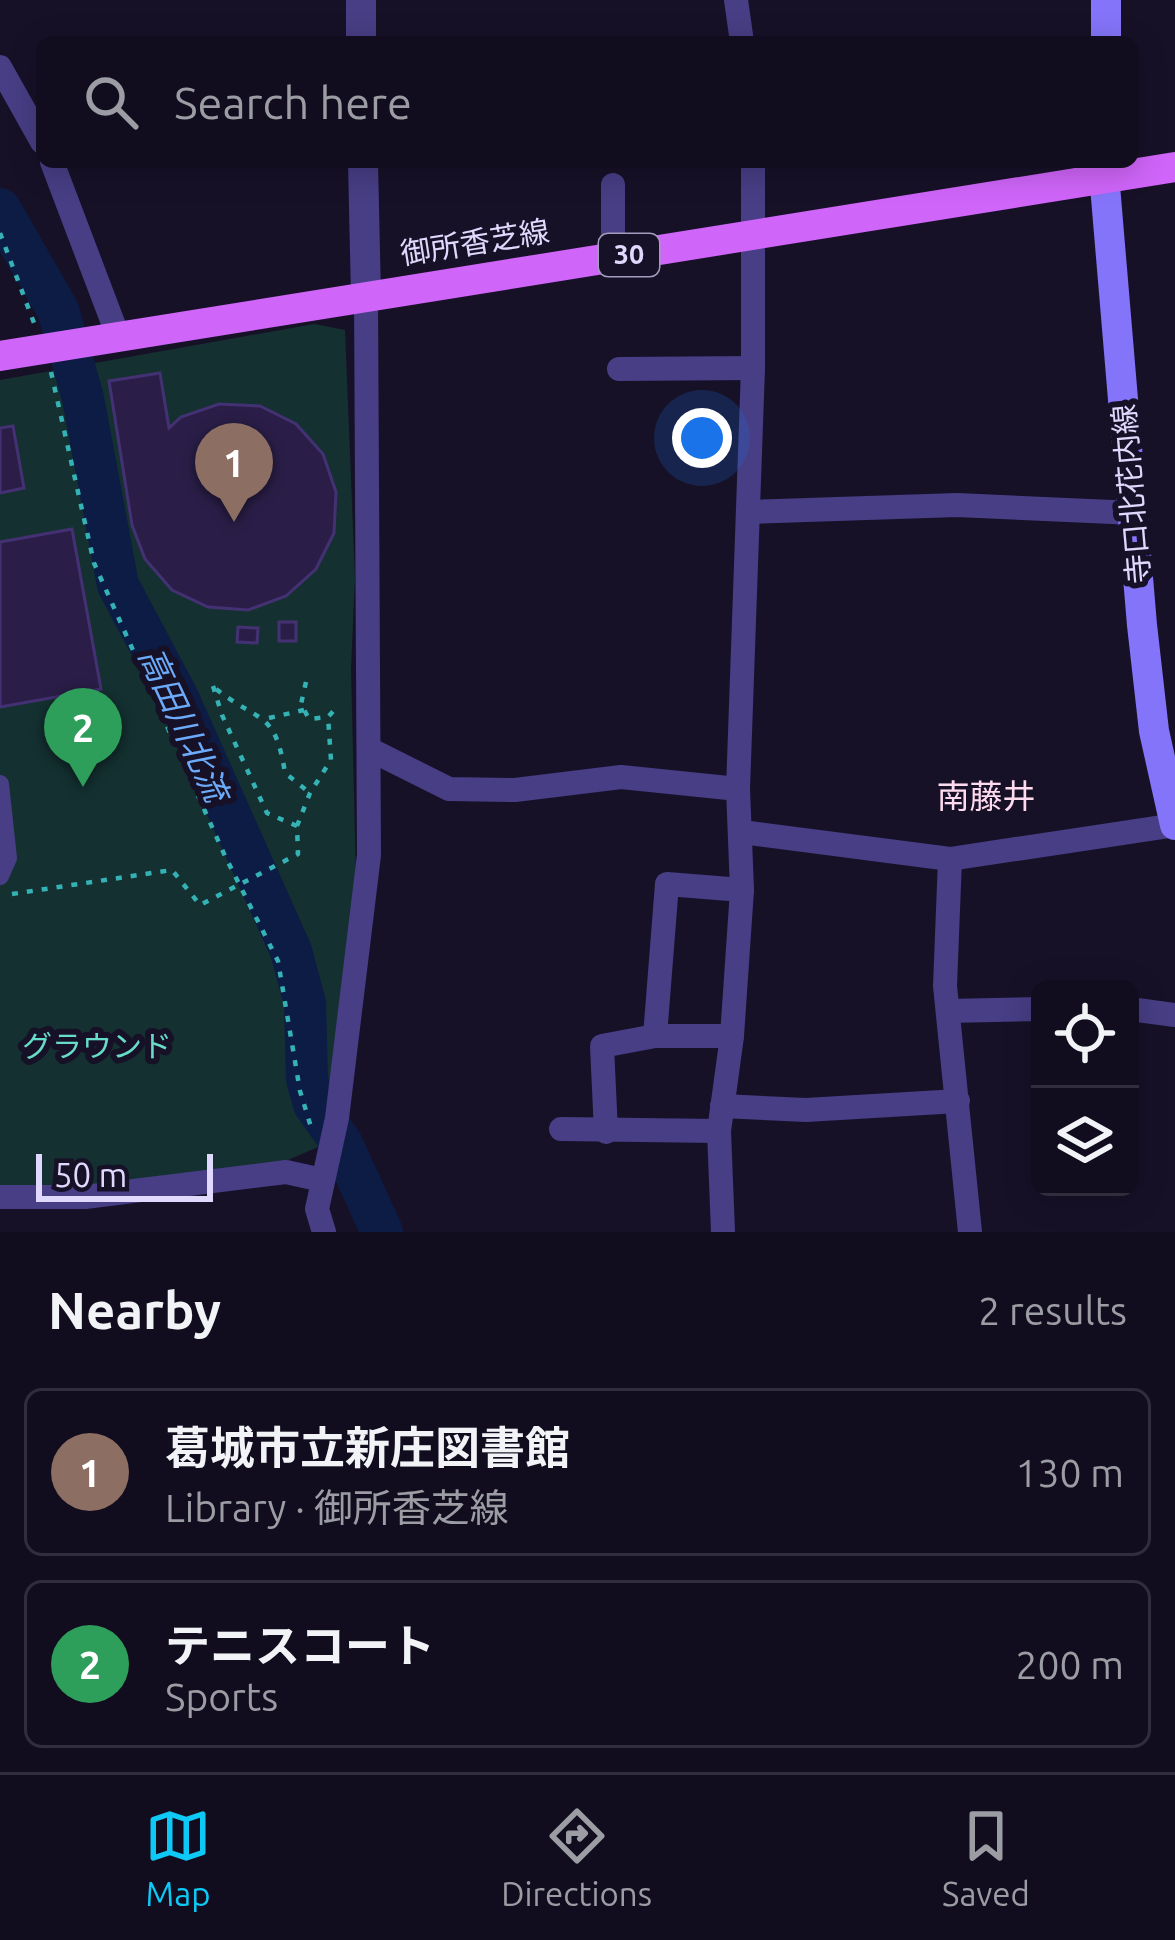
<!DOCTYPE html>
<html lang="en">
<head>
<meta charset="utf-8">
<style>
  body { margin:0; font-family:Ubuntu,"Noto Sans JP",sans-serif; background:#1e1b2b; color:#f1f3f6 }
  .controls { position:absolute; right:36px; bottom:36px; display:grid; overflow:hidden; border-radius:18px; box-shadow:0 6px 30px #0003 }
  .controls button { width:108px; height:108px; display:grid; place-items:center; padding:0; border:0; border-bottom:3px solid #302d3c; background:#110d1e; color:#f1f3f6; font:60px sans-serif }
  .scale { position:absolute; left:36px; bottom:30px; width:177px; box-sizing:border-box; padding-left:12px; border:6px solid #e1d9fd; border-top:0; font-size:33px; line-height:42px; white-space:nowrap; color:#e1d9fd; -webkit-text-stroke:9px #171128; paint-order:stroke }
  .you { position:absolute; left:702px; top:438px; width:42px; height:42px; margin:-30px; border:9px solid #fff; border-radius:50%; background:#1a73e8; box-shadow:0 0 0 18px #1a73e833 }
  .badge { display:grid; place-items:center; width:78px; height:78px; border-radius:50%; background:#0ec9f5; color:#fff; font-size:39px; font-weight:700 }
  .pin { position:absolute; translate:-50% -99px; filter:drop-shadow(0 3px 6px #0008) }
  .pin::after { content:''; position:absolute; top:63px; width:42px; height:36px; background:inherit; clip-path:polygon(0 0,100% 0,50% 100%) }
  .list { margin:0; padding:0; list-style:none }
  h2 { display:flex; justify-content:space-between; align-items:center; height:156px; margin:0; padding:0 48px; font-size:51px }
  h2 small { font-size:39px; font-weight:400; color:#9c9ca4 }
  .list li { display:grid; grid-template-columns:78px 1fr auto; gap:36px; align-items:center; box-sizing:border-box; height:168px; margin:0 24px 24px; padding:0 24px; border:3px solid #302d3c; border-radius:18px }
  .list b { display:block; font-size:45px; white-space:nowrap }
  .list p { margin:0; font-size:39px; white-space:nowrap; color:#9c9ca4 }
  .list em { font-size:39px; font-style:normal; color:#9c9ca4 }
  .icon { flex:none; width:66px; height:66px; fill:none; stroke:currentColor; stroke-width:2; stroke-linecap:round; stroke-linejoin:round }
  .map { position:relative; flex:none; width:1175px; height:1232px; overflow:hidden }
  .search { position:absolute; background:#110d1e; box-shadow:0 6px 30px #0003; left:36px; right:36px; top:36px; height:132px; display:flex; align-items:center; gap:30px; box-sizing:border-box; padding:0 42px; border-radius:18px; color:#9c9ca4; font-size:45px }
  .sheet { height:540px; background:#110d1e }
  nav { display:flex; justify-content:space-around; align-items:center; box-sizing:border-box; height:168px; border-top:3px solid #302d3c; background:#110d1e; font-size:33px; color:#9c9ca4 }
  nav a { display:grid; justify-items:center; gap:6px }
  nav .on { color:#0ec9f5 }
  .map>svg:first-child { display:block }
</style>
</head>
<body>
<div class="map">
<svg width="1175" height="1232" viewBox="0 0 1175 1232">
  <rect width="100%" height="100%" fill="#171128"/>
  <path fill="#143031" d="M 314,324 L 345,330 L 355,578 L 351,669 L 356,875 L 329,1150 L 318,1147 L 281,1163 L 77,1187 L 0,1185 L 0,380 Z"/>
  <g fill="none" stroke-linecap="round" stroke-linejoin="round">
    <path stroke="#0d1c45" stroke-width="42" d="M 0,209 L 58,310 L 83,398 L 118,585 L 178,698 L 291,951 L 305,1003 L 307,1079 L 314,1104 L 342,1144 L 382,1232"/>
  </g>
  <g fill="#2a1e48" stroke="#443173" stroke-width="3">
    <path d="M 160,373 L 169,428 L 181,417 L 219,404 L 260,406 L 296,424 L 323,454 L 336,492 L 334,533 L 316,569 L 286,596 L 248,610 L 208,607 L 172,590 L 145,559 L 132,525 L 109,381 Z"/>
    <path d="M 13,426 L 24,488 L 0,493 L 0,428 Z"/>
    <path d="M 72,529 L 101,689 L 0,707 L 0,542 Z"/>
    <rect x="279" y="622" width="17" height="19"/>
    <path d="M 238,627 L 258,628 L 257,643 L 237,642 Z"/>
  </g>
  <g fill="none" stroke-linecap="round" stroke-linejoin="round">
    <g stroke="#35b2b5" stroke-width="4.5" stroke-dasharray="6 9" stroke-linecap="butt">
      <path d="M 0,233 L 34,323"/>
      <path d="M 51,372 L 94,563 L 225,856 L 278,961 L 300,1091 L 311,1127"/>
      <path d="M 306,682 L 301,704 L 309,719 L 328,717 L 337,707"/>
      <path d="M 213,686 L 222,715 L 267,813 L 297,826"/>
      <path d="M 216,689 C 261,724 275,710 285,773 L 310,793"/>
      <path d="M 269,718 L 304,710"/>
      <path d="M 12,894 L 172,870 L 200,905 L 298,854 L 297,826 L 310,793 L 331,760 L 328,717"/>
    </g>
    <path stroke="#473e85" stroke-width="18" d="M 0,784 L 8,858 L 0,876"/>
    <g stroke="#473e85" stroke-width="24">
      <path d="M 736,0 L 742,42"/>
      <path d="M 0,67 L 42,142"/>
      <path d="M 52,162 L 118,336"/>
      <path d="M 613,185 L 613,257"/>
      <path d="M 619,369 L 753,368"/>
      <path d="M 748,512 L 957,505 L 1135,513"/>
      <path d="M 371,750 L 449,789 L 515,790 L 621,777 L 738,789"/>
      <path d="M 741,832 L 950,859 L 1175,825"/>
      <path d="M 950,859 L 945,986 L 970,1232"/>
      <path d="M 1130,1009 L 1175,1015"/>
      <path d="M 948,1011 L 1040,1009"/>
      <path d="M 655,1036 L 667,884 L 742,890"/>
      <path d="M 722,1106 L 806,1110 L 958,1101"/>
      <path d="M 561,1129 L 719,1131"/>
      <path d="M 606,1132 L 602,1046 L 655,1036 L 732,1036"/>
      <path d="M 0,1197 L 85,1197 L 286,1172 L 322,1180"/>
      <path d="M 324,1232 L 317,1209 L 337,1118 L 369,855 L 366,297"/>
      <path d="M 723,1232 L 719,1131 L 732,1036 L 742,890 L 738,789 L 753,368 L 753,162"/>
    </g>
    <g stroke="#473e85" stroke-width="30">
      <path d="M 361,0 L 361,42"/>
      <path d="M 363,162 L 366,297"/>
    </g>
    <g stroke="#8474f9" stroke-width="30">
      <path d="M 1106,42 L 1106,0"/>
      <path d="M 1103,162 L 1142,625 L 1154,731 L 1175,825"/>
    </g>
    <path stroke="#cf65f9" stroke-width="30" d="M 0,356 L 1175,167"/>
  </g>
  <g text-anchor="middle" stroke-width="12" stroke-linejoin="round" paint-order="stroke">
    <rect fill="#171128" stroke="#a49dbd" stroke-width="3" x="599" y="234" width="60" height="42" rx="9"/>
    <g font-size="27" font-weight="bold" fill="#e1d9fd">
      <text x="629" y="264">30</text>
    </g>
    <g font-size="30" fill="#e1d9fd" stroke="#171128">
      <text transform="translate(475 243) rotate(-9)" y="10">御所香芝線</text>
      <text transform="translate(1132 494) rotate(-95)" y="10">寺口北花内線</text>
    </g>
    <g font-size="30" fill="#67dcc9" stroke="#171128">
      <text x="97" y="1057">グラウンド</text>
    </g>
    <g font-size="33" font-style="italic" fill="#6cabf9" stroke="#171128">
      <text transform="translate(184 724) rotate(65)" y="12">高田川北流</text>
    </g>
    <g font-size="33" fill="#fedbee" stroke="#171128">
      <text x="986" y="808">南藤井</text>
    </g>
  </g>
</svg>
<div class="controls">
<button><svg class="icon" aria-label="locate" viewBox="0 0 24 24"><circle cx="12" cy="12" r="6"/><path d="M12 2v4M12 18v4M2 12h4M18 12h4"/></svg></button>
<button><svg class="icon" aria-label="layers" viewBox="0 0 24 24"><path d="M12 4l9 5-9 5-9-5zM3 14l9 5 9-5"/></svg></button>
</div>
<div class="scale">50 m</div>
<div class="you"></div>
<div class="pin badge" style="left:234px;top:522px;background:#8d6e63">1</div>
<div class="pin badge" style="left:83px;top:787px;background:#2e9e5b">2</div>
<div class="search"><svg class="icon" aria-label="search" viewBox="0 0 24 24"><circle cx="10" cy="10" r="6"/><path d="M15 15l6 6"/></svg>Search here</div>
</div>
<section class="sheet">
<h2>Nearby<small>2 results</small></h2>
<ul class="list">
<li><span class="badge" style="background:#8d6e63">1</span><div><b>葛城市立新庄図書館</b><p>Library · 御所香芝線</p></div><em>130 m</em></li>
<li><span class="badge" style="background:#2e9e5b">2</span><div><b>テニスコート</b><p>Sports</p></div><em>200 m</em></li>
</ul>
</section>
<nav>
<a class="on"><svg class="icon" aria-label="map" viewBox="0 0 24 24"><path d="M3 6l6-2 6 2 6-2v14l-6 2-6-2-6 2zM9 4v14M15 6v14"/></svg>Map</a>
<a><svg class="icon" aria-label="directions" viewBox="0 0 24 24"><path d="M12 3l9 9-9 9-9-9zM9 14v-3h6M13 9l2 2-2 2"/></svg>Directions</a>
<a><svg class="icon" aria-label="saved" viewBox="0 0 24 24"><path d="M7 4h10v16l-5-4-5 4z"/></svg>Saved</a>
</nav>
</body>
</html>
